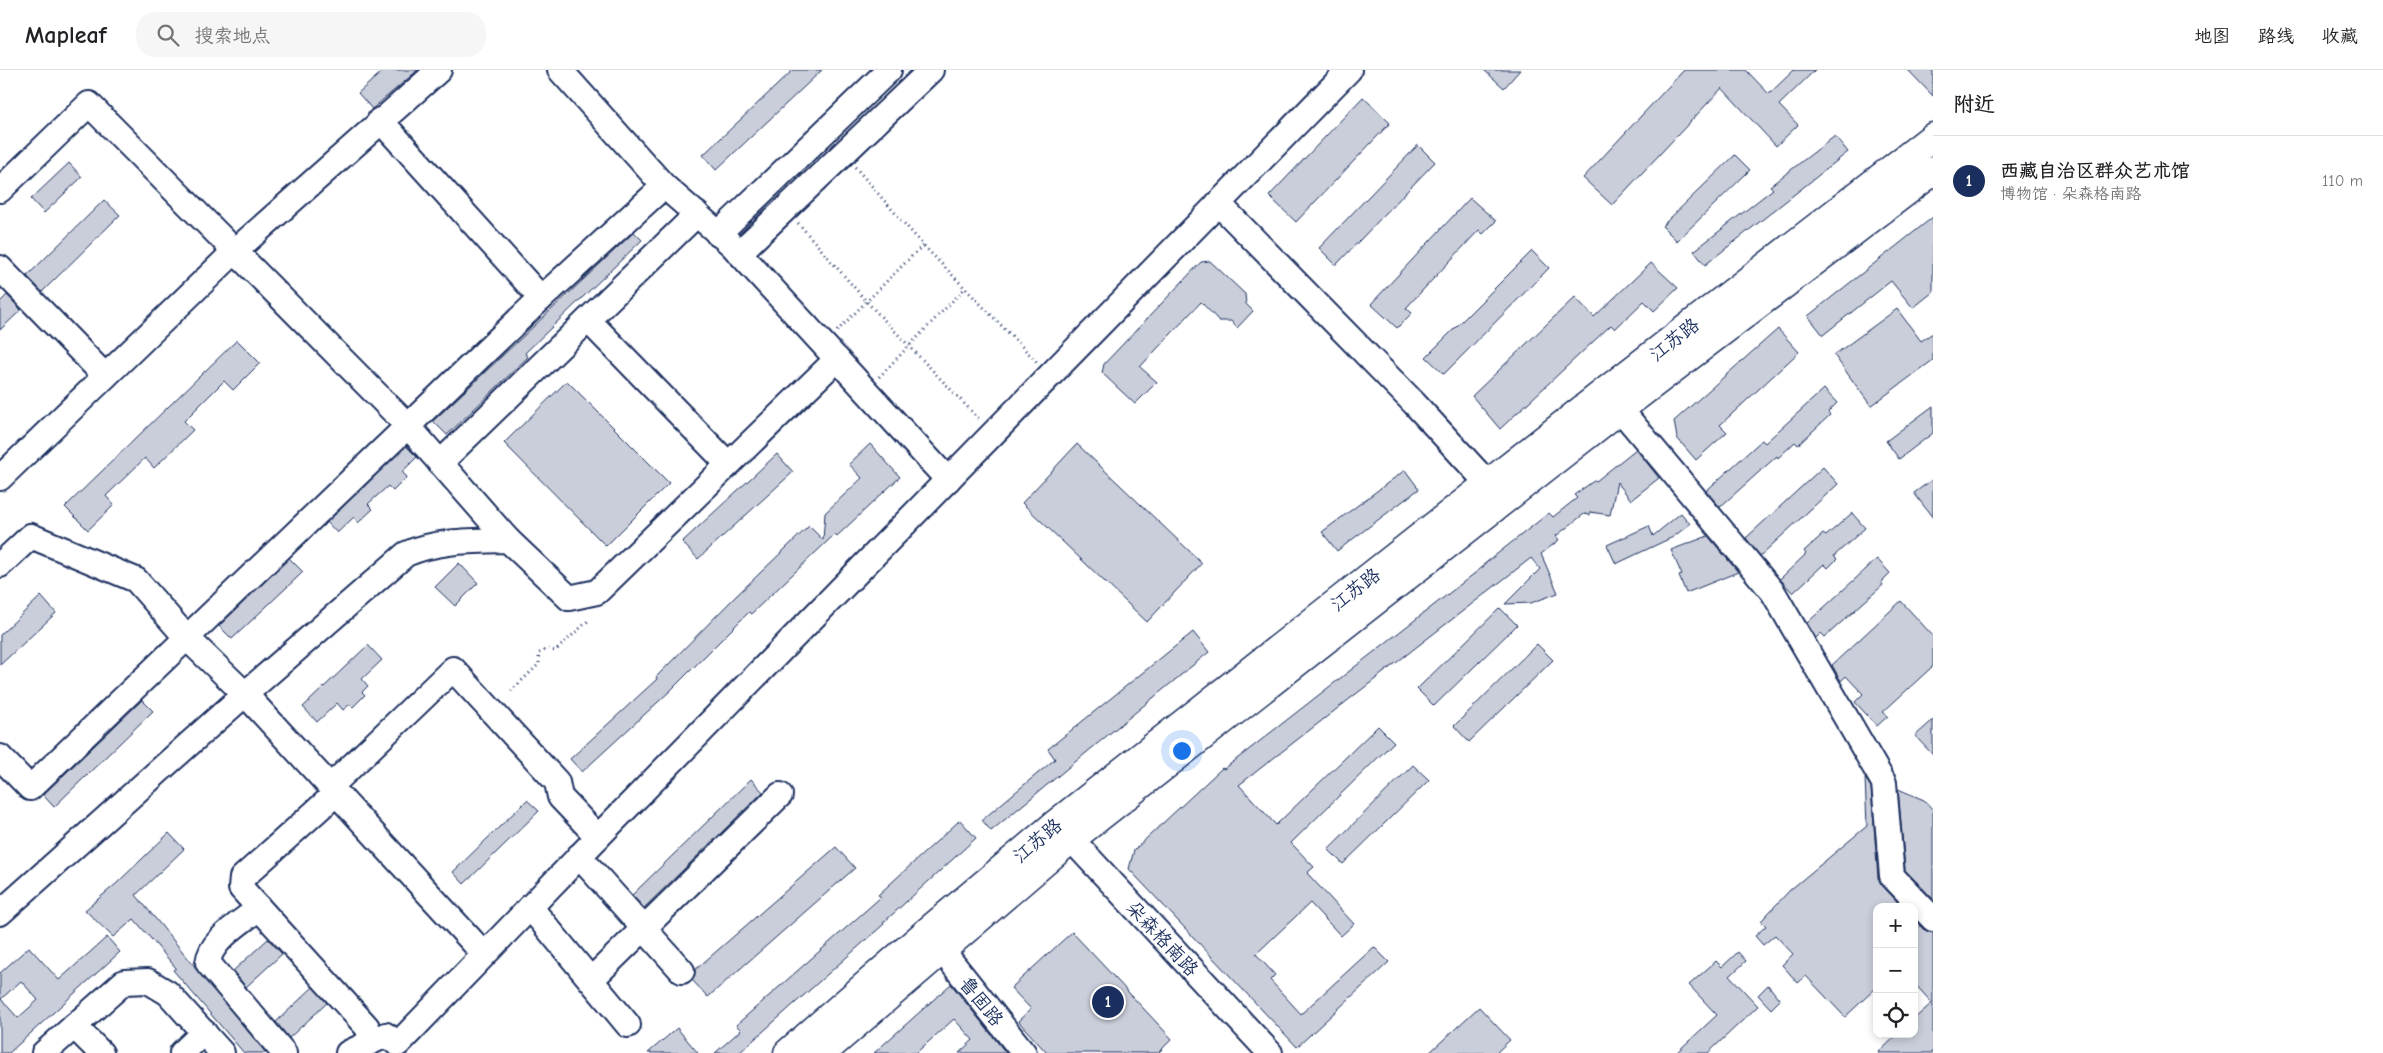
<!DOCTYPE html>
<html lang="zh">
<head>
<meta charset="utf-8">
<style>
  body { margin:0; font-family:"Comic Neue","LXGW WenKai TC",sans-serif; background:#f6f6f6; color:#202124 }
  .controls { position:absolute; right:15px; bottom:15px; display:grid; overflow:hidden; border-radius:10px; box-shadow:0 2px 8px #0003 }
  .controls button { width:45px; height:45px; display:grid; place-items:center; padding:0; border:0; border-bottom:1px solid #e0e0e0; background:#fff; color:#202124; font:25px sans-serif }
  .you { position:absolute; left:1181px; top:680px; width:18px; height:18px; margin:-12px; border:4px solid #fff; border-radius:50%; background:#1a73e8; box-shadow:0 0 0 8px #1a73e833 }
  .badge { display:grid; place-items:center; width:32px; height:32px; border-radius:50%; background:#1b2f5e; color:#fff; font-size:16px; font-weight:700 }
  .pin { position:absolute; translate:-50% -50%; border:2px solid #fff; box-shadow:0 1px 5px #0006 }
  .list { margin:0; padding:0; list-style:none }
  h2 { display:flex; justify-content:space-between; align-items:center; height:65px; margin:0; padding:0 20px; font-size:21px }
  h2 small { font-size:16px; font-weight:400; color:#757577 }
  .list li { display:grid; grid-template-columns:32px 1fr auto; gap:15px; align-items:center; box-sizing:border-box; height:90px; padding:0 20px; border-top:1px solid #e0e0e0 }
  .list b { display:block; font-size:19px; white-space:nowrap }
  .list p { margin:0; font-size:16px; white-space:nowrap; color:#757577 }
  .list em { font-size:16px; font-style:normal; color:#757577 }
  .icon { flex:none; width:28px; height:28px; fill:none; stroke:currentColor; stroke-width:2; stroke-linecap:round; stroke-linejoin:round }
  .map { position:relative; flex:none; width:1933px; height:983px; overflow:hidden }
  header { display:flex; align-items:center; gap:30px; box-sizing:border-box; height:70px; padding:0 25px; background:#fff; border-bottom:1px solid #e0e0e0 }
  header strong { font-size:24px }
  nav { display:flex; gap:28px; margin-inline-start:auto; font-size:18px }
  .search { width:350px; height:45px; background:#f6f6f6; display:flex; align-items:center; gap:12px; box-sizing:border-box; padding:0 18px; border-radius:20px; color:#757577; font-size:19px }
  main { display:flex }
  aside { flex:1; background:#fff }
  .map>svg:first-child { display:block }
</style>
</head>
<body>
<header>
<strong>Mapleaf</strong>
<div class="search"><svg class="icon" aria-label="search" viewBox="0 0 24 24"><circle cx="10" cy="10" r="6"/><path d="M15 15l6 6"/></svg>搜索地点</div>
<nav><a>地图</a><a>路线</a><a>收藏</a></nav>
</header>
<main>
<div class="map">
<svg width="1933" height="983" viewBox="0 0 1933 983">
  <rect width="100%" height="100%" fill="#fff"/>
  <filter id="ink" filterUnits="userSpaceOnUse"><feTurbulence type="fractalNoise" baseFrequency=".02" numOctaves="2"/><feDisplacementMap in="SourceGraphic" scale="10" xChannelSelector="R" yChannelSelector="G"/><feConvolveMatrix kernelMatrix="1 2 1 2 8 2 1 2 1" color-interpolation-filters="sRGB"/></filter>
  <g filter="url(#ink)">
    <g fill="#caceda" stroke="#1b2f5e" fill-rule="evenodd">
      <path d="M 384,0 L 418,0 L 372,39 L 358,23 Z"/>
      <path d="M 793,0 L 822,0 L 716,100 L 703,85 Z"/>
      <path d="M 1484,0 L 1520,0 L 1504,18 Z"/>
      <path d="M 1684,0 L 1746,0 L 1769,24 L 1794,0 L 1815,0 L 1779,35 L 1798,55 L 1776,76 L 1722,18 L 1612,135 L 1583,108 Z"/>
      <path d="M 1908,0 L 1933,0 L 1933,26 Z"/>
      <path d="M 1363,27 L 1390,53 L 1296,152 L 1269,126 Z"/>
      <path d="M 1835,66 L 1848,82 L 1705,195 L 1694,181 L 1773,119 L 1770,116 Z"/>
      <path d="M 1418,75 L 1435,92 L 1336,195 L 1319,178 Z"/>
      <path d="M 1735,85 L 1750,100 L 1677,171 L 1662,156 Z"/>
      <path d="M 69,93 L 82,107 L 44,143 L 31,129 Z"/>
      <path d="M 1470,128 L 1496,151 L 1483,164 L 1479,160 L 1406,238 L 1412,243 L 1397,258 L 1371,234 Z"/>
      <path d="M 104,130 L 120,145 L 42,222 L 27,206 Z"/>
      <path d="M 1933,147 L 1933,222 L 1913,238 L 1891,211 L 1823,265 L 1808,246 Z"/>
      <path d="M 634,162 L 642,170 L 525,283 L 528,287 L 447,365 L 433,351 Z"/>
      <path d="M 1532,181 L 1549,198 L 1444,304 L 1426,287 Z"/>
      <path d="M 1210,191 L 1245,224 L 1246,234 L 1253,241 L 1237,258 L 1231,251 L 1219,251 L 1201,232 L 1140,297 L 1157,312 L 1135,334 L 1102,303 L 1104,294 L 1201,192 Z"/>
      <path d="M 1651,193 L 1678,218 L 1654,241 L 1644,231 L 1615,259 L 1611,255 L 1500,359 L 1472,326 L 1575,227 L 1594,247 Z"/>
      <path d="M 7,225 L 21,240 L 0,260 L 0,232 Z"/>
      <path d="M 1897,239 L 1921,271 L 1933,263 L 1933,290 L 1871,336 L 1834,285 Z"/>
      <path d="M 1778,259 L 1799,282 L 1720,355 L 1727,362 L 1696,390 L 1677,368 L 1674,351 Z"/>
      <path d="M 237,270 L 260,293 L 233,320 L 224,311 L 184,351 L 193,360 L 154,398 L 145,388 L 106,426 L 114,435 L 88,460 L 65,437 Z"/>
      <path d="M 567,311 L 669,413 L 606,476 L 504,373 Z"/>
      <path d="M 1824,319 L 1837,333 L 1828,342 L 1830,345 L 1798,375 L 1795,372 L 1778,388 L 1777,386 L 1720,437 L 1706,421 L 1762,370 L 1765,373 Z"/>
      <path d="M 1933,336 L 1933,363 L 1899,389 L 1886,371 Z"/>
      <path d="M 870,374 L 900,407 L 837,466 L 835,464 L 751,544 L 749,542 L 670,621 L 582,702 L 570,689 L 657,609 L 656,607 L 735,527 L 809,456 L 823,470 L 825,443 L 862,408 L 849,394 Z"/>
      <path d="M 1077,374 L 1202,493 L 1147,552 L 1022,433 Z"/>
      <path d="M 406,376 L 417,387 L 402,402 L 407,407 L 393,421 L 388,416 L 368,434 L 373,439 L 358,453 L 354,447 L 337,463 L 327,452 Z"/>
      <path d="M 1636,379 L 1659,408 L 1631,430 L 1617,412 L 1610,445 L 1590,442 L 1590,445 L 1584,444 L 1556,466 L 1559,470 L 1541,484 L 1558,523 L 1531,533 L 1505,534 L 1540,499 L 1531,488 L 1239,715 L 1276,755 L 1378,656 L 1394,672 L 1291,773 L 1314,797 L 1307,803 L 1354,854 L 1341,866 L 1310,833 L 1256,884 L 1275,905 L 1270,910 L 1301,944 L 1374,877 L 1389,892 L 1297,977 L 1129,799 L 1134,780 L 1222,698 L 1224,699 L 1484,496 L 1483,495 L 1549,443 L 1553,447 L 1577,428 L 1574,425 L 1595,410 L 1595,412 Z"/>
      <path d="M 777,384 L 793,402 L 698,489 L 682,472 Z"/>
      <path d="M 1823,397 L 1838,414 L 1760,486 L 1746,468 Z"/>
      <path d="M 1405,400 L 1419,419 L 1337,481 L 1322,462 Z"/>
      <path d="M 1933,409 L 1933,448 L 1914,423 Z"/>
      <path d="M 1681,443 L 1690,454 L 1673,467 L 1616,494 L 1607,475 L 1649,456 L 1653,466 Z"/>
      <path d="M 1852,443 L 1865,458 L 1834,486 L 1837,489 L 1828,498 L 1824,494 L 1793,523 L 1780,509 L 1806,484 L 1804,481 L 1823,464 L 1826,466 Z"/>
      <path d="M 1708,466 L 1738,502 L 1686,523 L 1679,506 L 1682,505 L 1671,480 Z"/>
      <path d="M 289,488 L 303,502 L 232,569 L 219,556 Z"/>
      <path d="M 1877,489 L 1890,503 L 1881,512 L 1883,515 L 1825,567 L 1821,563 L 1816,568 L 1807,553 Z"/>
      <path d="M 459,493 L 478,513 L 455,536 L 435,517 Z"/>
      <path d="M 41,526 L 56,543 L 0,595 L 0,565 Z"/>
      <path d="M 1901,531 L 1933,566 L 1933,596 L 1883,642 L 1888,646 L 1877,656 L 1855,632 L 1863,624 L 1846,606 L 1841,611 L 1832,595 Z"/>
      <path d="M 1500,538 L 1517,555 L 1434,636 L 1417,619 Z"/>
      <path d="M 1193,562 L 1209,582 L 991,761 L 982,750 L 1055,689 L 1048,679 Z"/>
      <path d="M 1537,574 L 1553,590 L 1469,672 L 1454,656 Z"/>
      <path d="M 368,575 L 382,590 L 362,609 L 368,616 L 362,622 L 365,625 L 353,637 L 350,634 L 343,640 L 337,633 L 317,652 L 303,637 Z"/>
      <path d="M 142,630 L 153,641 L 54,737 L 43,725 Z"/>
      <path d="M 1933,650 L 1933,685 L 1915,666 Z"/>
      <path d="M 1413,695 L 1429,710 L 1343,794 L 1328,779 Z"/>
      <path d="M 1865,708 L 1871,717 L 1878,808 L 1882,815 L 1902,837 L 1877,837 L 1877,917 L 1845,947 L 1806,906 L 1798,913 L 1782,895 L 1793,884 L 1775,865 L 1763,875 L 1755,866 L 1766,856 L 1761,851 L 1790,820 L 1867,756 Z"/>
      <path d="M 751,709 L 763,722 L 644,838 L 632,825 Z"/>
      <path d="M 1898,719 L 1924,730 L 1933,740 L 1933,829 L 1905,800 Z"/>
      <path d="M 527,730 L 539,741 L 464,814 L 453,802 Z"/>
      <path d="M 960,750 L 976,768 L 883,853 L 884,854 L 739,983 L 715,983 L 741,960 L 736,955 L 881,827 L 878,825 Z"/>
      <path d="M 169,763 L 184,779 L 136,825 L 266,983 L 244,983 L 173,900 L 176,898 L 134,849 L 113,867 L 85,840 L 116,814 Z"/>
      <path d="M 836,777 L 855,798 L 708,927 L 692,910 L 695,900 Z"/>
      <path d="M 1914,849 L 1923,859 L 1933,862 L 1933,983 L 1878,983 L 1898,964 L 1914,964 L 1914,949 L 1932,933 L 1914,913 Z"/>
      <path d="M 1072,862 L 1172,969 L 1158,983 L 1047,983 L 1018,951 L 1031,939 L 1011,918 Z"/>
      <path d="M 107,867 L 120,882 L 9,983 L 0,983 L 0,903 L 29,877 L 59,910 ZM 21,911 L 38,930 L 18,948 L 1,929 Z"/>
      <path d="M 268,869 L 282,884 L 246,917 L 233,901 Z"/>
      <path d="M 1738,882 L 1746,891 L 1730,906 L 1758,936 L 1708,983 L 1676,983 L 1717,945 L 1689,915 L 1716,891 L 1722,897 Z"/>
      <path d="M 951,914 L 1006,983 L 959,983 L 973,970 L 954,949 L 916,983 L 874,983 Z"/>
      <path d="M 1768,915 L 1780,930 L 1771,939 L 1758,925 Z"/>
      <path d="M 313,917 L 327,933 L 289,968 L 276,952 Z"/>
      <path d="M 1479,937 L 1510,970 L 1496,983 L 1429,983 Z"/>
      <path d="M 677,958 L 698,983 L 648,983 Z"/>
    </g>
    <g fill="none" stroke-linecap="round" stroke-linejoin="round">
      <g stroke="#1b2f5e" stroke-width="28">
        <g id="minor">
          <path d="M 560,0 L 664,116 L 732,175 L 948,410"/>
          <path d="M 380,50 L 541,228"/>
          <path d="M 0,120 L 89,34 L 408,356 L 508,470 L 569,528 L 597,522 L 837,289"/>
          <path d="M 1218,133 L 1414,333 L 1501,428"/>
          <path d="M 718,164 L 889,0"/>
          <path d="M 739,183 L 931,0"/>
          <path d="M 0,198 L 105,306"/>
          <path d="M 588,250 L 728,394"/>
          <path d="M 1620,339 L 1773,522 L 1884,713 L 1892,806 L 1933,849"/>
          <path d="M 440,393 L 697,144"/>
          <path d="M 0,408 L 234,182 L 439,0"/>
          <path d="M 0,495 L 31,466 L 136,510 L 186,567 L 245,624 L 484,884"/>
          <path d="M 0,687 L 30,718 L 534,235 L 664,116"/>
          <path d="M 1059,756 L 1270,983"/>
          <path d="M 579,786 L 682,901"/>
          <path d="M 530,837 L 628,955"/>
          <path d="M 259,838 C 242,852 210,870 208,893 L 284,983"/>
          <path d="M 0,843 L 245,624 L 406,484 C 438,470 473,471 508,470"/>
          <path d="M 941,879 L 1024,983"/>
          <path d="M 591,910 L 780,725"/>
          <path d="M 74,956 L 101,983"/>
          <path d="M 372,970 L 367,957 L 241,818 L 242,808 L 333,726 L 331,716 L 453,599 L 557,712 L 560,727 L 598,767"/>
          <path d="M 44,983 L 124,912 L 148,911 L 168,923 L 222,983"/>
          <path d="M 182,983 L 204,962"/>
          <path d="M 348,983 L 386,965 L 398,974 L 598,767 L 1349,0"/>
        </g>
      </g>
      <g stroke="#1b2f5e" stroke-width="31">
        <g id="highway">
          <path d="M 788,983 L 927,862 L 1057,753 L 1606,321 L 1933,67"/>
          <path d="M 822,983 L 1071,769 L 1620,339 L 1933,101"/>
        </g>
      </g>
      <g stroke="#1b2f5e" stroke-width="3" stroke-dasharray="1 4" stroke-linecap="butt">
        <path d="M 855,97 L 923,175 L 1037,292"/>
        <path d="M 798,153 L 867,232 L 980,350"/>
        <path d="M 837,261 L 923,175"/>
        <path d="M 879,307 L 965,218"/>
        <path d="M 511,621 L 539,594 L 539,583 L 547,579 L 555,581 L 588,551"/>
      </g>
      <use href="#minor" stroke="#fff" stroke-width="24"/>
      <use href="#highway" stroke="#fff" stroke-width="28"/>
    </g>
  </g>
  <g text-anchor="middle" stroke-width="4.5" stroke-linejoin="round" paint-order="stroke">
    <g font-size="19" fill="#1b2f5e" stroke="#fff">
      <text transform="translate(1674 269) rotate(-38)" y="7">江苏路</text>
      <text transform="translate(1355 519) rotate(-38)" y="7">江苏路</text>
      <text transform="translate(1037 770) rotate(-40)" y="7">江苏路</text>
      <text transform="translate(1163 868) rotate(47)" y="7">朵森格南路</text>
      <text transform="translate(982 931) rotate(51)" y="7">鲁固路</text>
    </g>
  </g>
</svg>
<div class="controls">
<button>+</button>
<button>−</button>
<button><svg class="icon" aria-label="locate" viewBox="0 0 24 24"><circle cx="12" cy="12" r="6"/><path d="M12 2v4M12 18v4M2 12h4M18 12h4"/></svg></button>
</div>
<div class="you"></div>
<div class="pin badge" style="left:1108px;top:932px">1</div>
</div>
<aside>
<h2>附近<small></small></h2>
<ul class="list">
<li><span class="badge">1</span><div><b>西藏自治区群众艺术馆</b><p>博物馆 · 朵森格南路</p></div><em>110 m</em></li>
</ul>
</aside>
</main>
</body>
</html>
